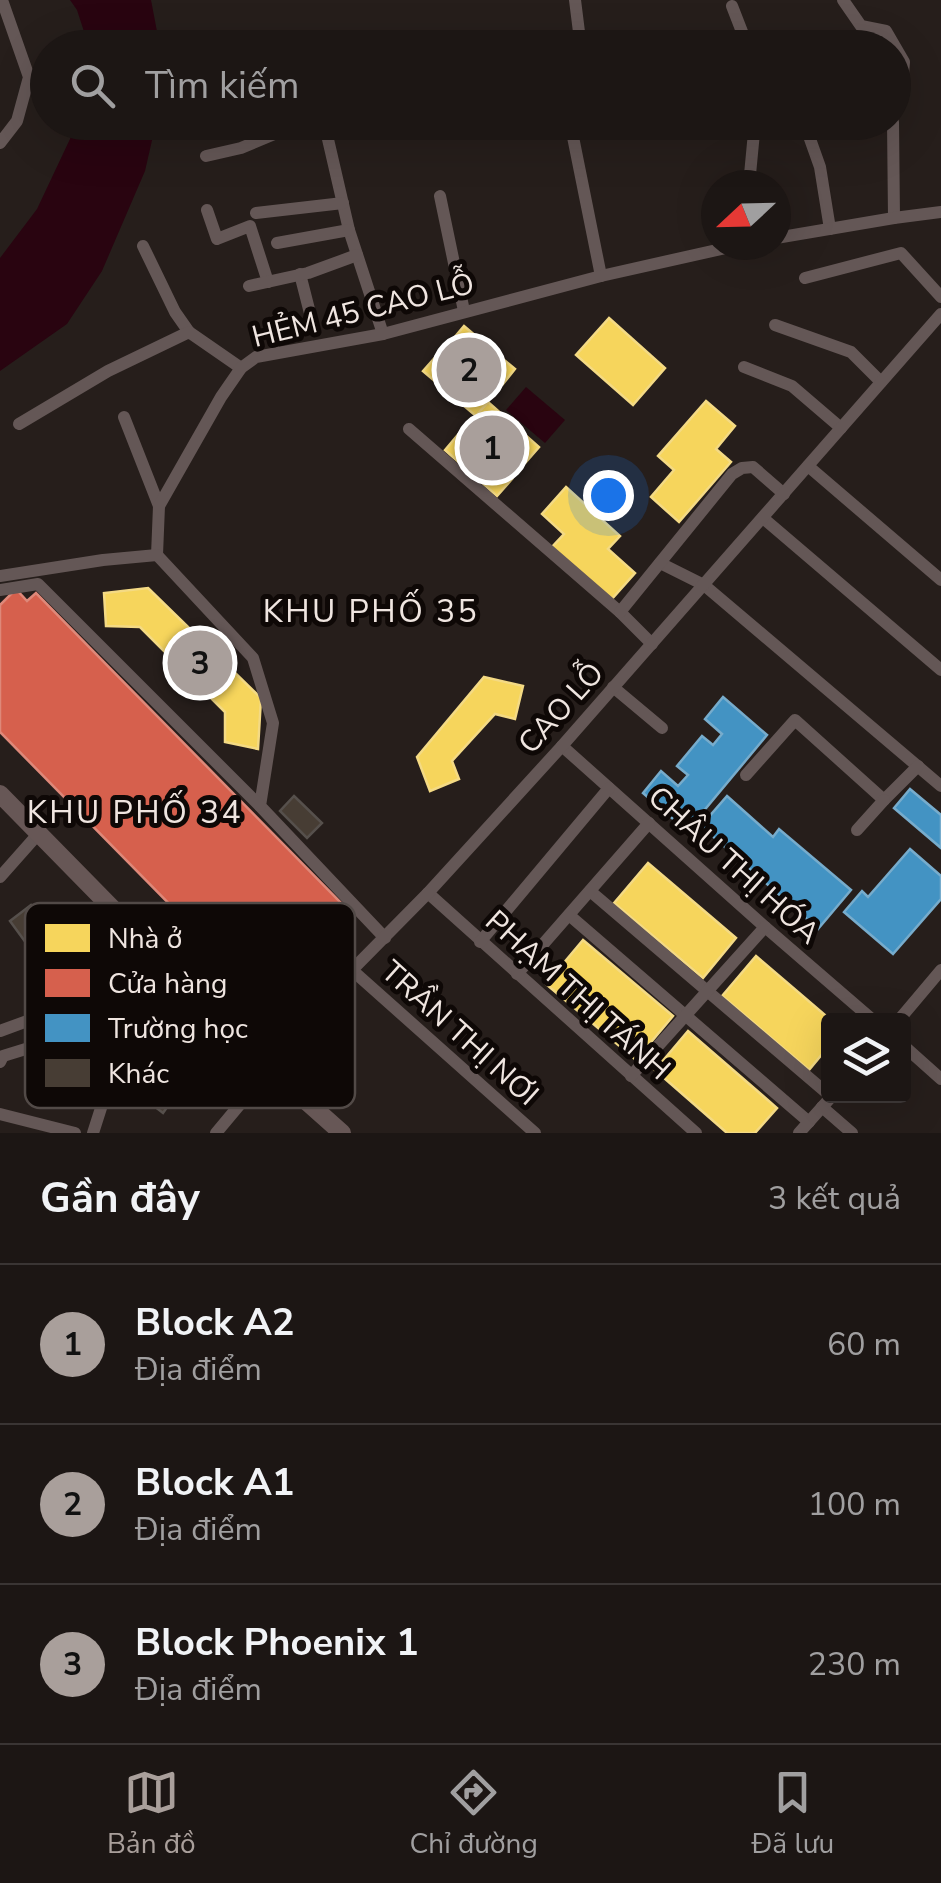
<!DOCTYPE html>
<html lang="vi">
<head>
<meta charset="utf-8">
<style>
  body { margin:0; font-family:"Nunito Sans",sans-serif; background:#292322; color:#f1f3f6 }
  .controls { position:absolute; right:30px; bottom:30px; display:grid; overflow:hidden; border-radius:10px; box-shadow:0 10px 40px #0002 }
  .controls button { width:90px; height:90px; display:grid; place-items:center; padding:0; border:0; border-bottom:2px solid #3a3534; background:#1c1614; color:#f1f3f6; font:50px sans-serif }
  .compass { position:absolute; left:701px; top:170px; width:90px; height:90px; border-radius:50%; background:#1c1614; box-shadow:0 10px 40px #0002; rotate:248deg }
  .you { position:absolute; left:608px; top:495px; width:35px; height:35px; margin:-25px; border:8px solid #fff; border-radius:50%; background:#1a73e8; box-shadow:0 0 0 15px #1a73e833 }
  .badge { display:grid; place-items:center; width:65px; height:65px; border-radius:50%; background:#a99f9b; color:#111; font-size:32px; font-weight:700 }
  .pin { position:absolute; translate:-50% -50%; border:5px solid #fff; box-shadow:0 2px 10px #0006 }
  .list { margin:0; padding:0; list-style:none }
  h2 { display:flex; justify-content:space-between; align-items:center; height:130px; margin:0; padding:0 40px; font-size:42px }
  h2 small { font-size:32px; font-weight:400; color:#a09fa0 }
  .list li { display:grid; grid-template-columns:65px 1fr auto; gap:30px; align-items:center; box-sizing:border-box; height:160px; padding:0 40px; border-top:2px solid #3a3534 }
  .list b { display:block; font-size:38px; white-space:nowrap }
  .list p { margin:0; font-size:32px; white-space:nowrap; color:#a09fa0 }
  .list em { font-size:32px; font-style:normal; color:#a09fa0 }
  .icon { flex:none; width:55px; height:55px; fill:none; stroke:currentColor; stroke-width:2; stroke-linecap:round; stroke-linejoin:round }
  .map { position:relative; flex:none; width:941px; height:1133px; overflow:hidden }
  .search { position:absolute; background:#1c1614; box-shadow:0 10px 40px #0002; left:30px; right:30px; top:30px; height:110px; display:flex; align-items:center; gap:25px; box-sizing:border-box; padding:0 35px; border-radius:55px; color:#a09fa0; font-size:38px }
  .sheet { height:610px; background:#1c1614 }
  nav { display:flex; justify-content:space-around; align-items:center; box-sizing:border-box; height:140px; border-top:2px solid #3a3534; background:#1c1614; font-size:28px; color:#a09fa0 }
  nav a { display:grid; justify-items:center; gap:5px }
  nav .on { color:#a99f9b }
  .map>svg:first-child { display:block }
</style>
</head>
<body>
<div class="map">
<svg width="941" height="1133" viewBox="0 0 941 1133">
  <rect width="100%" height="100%" fill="#261e1b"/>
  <g fill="#290410">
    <path d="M 70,0 L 151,0 L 160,47 L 89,47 L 77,10 Z"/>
    <path d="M 78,122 L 156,123 L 145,171 L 102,271 L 67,324 L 0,371 L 0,258 L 37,209 Z"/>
    <path d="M 526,387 L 565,420 L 545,443 L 506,410 Z"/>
  </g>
  <g fill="#f6d55c" stroke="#f4da84" stroke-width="2.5">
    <path d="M 609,318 L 665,368 L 633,405 L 576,355 Z"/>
    <path d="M 464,326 L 515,369 L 503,384 L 497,379 L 482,397 L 488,402 L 476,416 L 423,371 L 438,354 L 444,360 L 459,343 L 454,338 Z"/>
    <path d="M 706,401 L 735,426 L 716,449 L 731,462 L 679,522 L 651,497 L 674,470 L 658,456 Z"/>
    <path d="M 488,402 L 539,447 L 526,462 L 521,458 L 506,475 L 512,479 L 497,496 L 445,450 L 461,431 L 467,437 L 481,421 L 476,416 Z"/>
    <path d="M 566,487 L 620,536 L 608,549 L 635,573 L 611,600 L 552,547 L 564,534 L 542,514 Z"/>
    <path d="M 148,588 L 261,698 L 258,749 L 225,742 L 225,712 L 140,627 L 106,626 L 104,593 Z"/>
    <path d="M 484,677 L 523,686 L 515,719 L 495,714 L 452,761 L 459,779 L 430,791 L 417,757 Z"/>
    <path d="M 648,863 L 736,938 L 703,978 L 614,903 Z"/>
    <path d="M 583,940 L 673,1016 L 636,1060 L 546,984 Z"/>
    <path d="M 756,956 L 832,1021 L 828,1021 L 828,1047 L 809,1070 L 722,996 Z"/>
    <path d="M 688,1031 L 777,1108 L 755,1133 L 727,1133 L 655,1070 Z"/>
  </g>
  <path fill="#d6604d" stroke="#de8879" stroke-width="2.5" d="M 16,589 L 27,601 L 36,593 L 353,915 L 285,983 L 271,989 L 259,988 L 246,982 L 0,732 L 0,605 Z"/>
  <g fill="#4393c3" stroke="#77accc" stroke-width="2.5">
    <path d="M 723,697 L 767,735 L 687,831 L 643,793 L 661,771 L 678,786 L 688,775 L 677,766 L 702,736 L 713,745 L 722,734 L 705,719 Z"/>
    <path d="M 910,789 L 941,815 L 941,848 L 894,808 Z"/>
    <path d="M 727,796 L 773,837 L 779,829 L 851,890 L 818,929 L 701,826 Z"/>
    <path d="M 910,849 L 941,876 L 941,899 L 893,954 L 844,912 L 862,891 L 868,897 Z"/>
  </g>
  <g fill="#473d34" stroke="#56504c" stroke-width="2.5">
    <path d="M 294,796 L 322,823 L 307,838 L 280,811 Z"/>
    <path d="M 31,905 L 50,931 L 29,947 L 10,921 Z"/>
    <path d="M 146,1088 L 168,1106 L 163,1113 L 140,1095 Z"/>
  </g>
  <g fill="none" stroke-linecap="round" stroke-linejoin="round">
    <g stroke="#645756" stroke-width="12">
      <path d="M 575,0 L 581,48"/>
      <path d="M 843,0 L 861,26 L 886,31 L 904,62 L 902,86 L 894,113"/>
      <path d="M 285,48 L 296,43 L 298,48"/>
      <path d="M 731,48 L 746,42 L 732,6"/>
      <path d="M 324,122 L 349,230 L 383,334"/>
      <path d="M 570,122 L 601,276"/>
      <path d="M 804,122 L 820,167 L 830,229"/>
      <path d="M 893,122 L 894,218"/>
      <path d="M 0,143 L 17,121 L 29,77 L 2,0"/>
      <path d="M 206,156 L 241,148 L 303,122"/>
      <path d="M 749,185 L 755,122"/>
      <path d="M 440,196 L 464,311"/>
      <path d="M 207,210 L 217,239 L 250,226 L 268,282"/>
      <path d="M 256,213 L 343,203"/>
      <path d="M 776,238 L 894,218 L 941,212"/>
      <path d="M 277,243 L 349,230"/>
      <path d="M 143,246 L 175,312 L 189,332"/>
      <path d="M 300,274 L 312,321"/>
      <path d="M 805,278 L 901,253 L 941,297"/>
      <path d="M 249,286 L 308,273 L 357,255"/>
      <path d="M 775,325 L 851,352 L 881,382"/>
      <path d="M 744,367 L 792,386 L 841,428"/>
      <path d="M 124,417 L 159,506"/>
      <path d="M 19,424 L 108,371 L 189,332 L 241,368"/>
      <path d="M 409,429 L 620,612 L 652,644"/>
      <path d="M 808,466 L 941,580"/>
      <path d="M 763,518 L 941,670"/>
      <path d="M 157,555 L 159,506 L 221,397 L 241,368 L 256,357 L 383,334 L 601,276 L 739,245"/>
      <path d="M 157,555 L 253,658 L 273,723 L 260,806 L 385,938"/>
      <path d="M 660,563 L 704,585 L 941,786"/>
      <path d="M 0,576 L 103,560 L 157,555"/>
      <path d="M 0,590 L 38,584 L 260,806"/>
      <path d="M 620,612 L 732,474 L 742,468 L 753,467 L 784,494"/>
      <path d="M 613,687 L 662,728"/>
      <path d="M 562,746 L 765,927 L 874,1021"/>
      <path d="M 746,775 L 795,720 L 884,800 L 918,766"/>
      <path d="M 857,830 L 884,800"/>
      <path d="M 0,877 L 39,833"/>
      <path d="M 590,891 L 828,1094"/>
      <path d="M 428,893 L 696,1133"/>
      <path d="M 569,915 L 809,1122"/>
      <path d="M 480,942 L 609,788"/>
      <path d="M 352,970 L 535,1133"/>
      <path d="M 517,974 L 649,823"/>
      <path d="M 898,1021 L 941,970"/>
      <path d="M 0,1031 L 117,988 L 165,960"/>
      <path d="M 904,1046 L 941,1079"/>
      <path d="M 0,1062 L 3,1056 L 84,1031"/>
      <path d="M 631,1076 L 765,927"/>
      <path d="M 822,1107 L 852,1133"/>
      <path d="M 0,1114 L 75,1133"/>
      <path d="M 93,1133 L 117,1058 L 84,1031 L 98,995"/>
      <path d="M 216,1133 L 352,970 L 428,893 L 562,746 L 941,314"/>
      <path d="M 799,1133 L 832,1096"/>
    </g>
    <path stroke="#675756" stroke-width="18" d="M 0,794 L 269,1068 L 342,1133"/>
  </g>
  <g text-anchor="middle" stroke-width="10" stroke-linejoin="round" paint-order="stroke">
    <g font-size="30" fill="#efe5e0" stroke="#0e0806">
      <text transform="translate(363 310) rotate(-14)" y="10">HẺM 45 CAO LỖ</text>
      <text transform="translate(561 708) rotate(-48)" y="10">CAO LỖ</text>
      <text transform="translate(734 865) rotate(42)" y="10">CHÂU THỊ HÓA</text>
      <text transform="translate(578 995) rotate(42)" y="10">PHẠM THỊ TÁNH</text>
      <text transform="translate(460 1033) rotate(42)" y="10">TRẦN THỊ NƠI</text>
    </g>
    <g font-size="32" letter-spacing="2.5" fill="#efe5e0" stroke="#0e0806">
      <text x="371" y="622">KHU PHỐ 35</text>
      <text x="135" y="823">KHU PHỐ 34</text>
    </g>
  </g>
  <rect x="25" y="903" width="330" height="205" rx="15" fill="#0e0806" stroke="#524a47" stroke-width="2.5"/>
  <rect x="45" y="924" width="45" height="28" fill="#f6d55c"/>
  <rect x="45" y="969" width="45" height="28" fill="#d6604d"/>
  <rect x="45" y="1014" width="45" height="28" fill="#4393c3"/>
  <rect x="45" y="1059" width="45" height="28" fill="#473d34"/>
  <g font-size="28" fill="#efe5e0">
    <text x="108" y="948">Nhà ở</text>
    <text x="108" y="993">Cửa hàng</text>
    <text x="108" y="1038">Trường học</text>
    <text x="108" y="1083">Khác</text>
  </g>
</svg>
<div class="controls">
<button><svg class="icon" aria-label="layers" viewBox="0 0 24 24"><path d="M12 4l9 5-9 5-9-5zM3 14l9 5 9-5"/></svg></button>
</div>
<svg class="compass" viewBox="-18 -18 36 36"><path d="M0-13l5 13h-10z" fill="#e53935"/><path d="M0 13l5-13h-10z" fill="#a09fa0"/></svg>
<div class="you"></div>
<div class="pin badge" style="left:492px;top:448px">1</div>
<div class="pin badge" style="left:469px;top:370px">2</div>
<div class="pin badge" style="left:200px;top:663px">3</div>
<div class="search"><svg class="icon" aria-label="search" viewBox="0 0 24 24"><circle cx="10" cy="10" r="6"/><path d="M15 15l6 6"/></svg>Tìm kiếm</div>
</div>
<section class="sheet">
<h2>Gần đây<small>3 kết quả</small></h2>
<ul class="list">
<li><span class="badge">1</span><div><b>Block A2</b><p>Địa điểm</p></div><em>60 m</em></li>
<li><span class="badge">2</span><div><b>Block A1</b><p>Địa điểm</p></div><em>100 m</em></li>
<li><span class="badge">3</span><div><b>Block Phoenix 1</b><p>Địa điểm</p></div><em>230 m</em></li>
</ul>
</section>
<nav>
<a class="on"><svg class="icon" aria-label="map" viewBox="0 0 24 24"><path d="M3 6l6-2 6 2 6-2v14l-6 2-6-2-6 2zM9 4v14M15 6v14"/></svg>Bản đồ</a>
<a><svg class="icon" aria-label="directions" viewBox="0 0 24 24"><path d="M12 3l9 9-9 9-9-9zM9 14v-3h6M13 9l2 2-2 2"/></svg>Chỉ đường</a>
<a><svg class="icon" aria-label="saved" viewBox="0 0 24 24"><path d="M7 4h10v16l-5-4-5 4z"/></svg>Đã lưu</a>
</nav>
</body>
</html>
